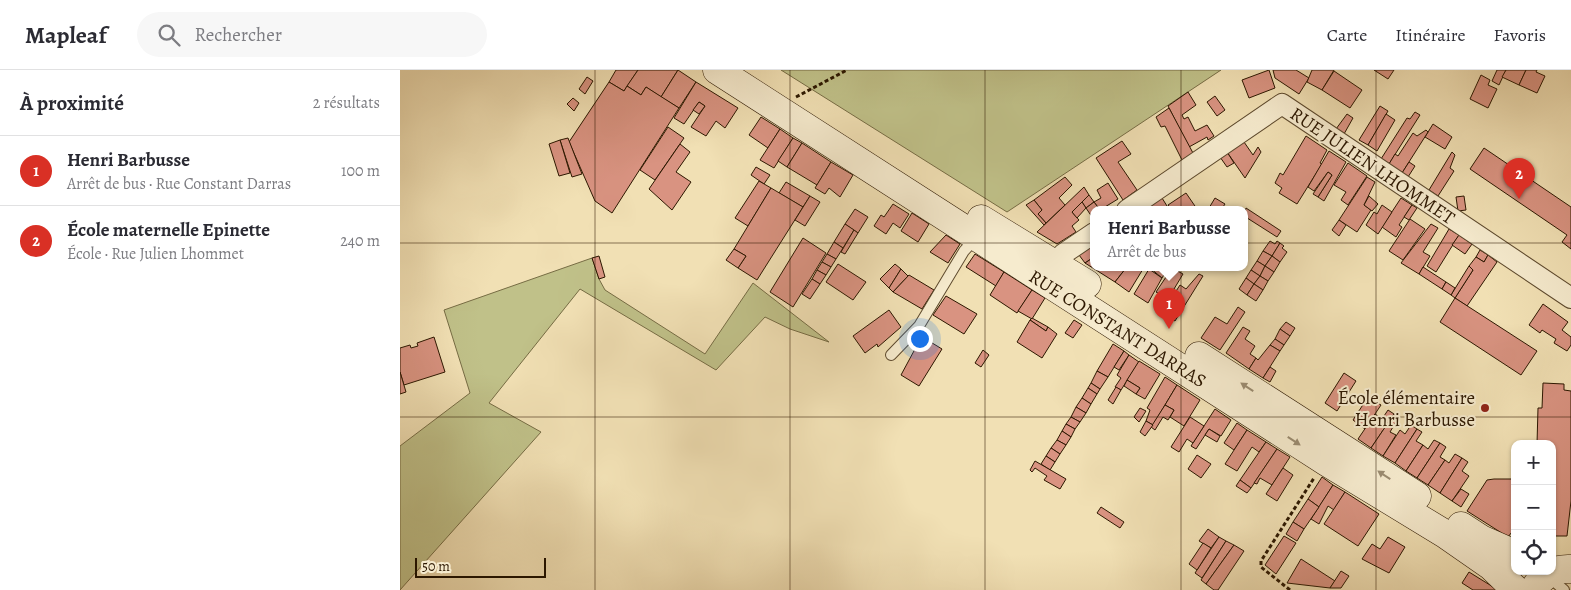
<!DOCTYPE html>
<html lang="fr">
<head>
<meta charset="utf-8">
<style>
  body { margin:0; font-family:Alegreya,serif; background:#f7f7f7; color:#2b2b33 }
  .controls { position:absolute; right:15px; bottom:15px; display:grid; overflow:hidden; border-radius:10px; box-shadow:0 1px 4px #0004 }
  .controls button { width:45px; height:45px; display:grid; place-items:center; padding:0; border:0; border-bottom:1px solid #e1e1e2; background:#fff; color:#2b2b33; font:25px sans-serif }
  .scale { position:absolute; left:15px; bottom:12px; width:131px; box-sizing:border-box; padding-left:5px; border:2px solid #2c1700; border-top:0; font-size:14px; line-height:18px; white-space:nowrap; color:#2c1700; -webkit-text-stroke:4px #f6ebce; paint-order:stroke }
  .you { position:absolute; left:519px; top:268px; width:18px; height:18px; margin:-12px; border:4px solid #fff; border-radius:50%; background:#1a73e8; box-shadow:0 0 0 8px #1a73e833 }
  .badge { display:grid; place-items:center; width:32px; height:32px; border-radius:50%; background:#d93025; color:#fff; font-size:16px; font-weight:700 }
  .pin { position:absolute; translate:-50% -41px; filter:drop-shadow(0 1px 2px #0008) }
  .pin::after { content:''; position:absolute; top:26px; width:18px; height:15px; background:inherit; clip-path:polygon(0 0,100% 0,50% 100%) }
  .popup { position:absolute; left:690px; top:136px; width:158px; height:65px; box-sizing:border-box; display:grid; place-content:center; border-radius:10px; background:#fff; filter:drop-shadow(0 1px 4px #0005); font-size:16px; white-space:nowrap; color:#7c7c81 }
  .popup b { font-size:19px; color:#2b2b33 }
  .popup::after { content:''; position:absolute; left:50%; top:100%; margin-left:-10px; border:10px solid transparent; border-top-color:#fff }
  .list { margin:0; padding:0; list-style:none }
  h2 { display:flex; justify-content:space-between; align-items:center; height:65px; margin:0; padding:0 20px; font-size:21px }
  h2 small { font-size:16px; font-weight:400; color:#7c7c81 }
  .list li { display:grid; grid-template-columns:32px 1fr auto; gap:15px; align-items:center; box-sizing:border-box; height:70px; padding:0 20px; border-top:1px solid #e1e1e2 }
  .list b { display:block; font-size:19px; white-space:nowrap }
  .list p { margin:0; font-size:16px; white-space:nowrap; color:#7c7c81 }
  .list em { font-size:16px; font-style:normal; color:#7c7c81 }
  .icon { flex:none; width:28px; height:28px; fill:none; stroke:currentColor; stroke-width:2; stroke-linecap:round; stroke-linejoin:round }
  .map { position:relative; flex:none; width:1171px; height:520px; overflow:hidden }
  header { display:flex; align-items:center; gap:30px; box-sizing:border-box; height:70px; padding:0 25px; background:#fff; border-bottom:1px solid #e1e1e2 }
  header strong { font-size:24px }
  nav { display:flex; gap:28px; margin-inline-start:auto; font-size:18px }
  .search { width:350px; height:45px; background:#f7f7f7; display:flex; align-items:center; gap:12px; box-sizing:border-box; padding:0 18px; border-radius:28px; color:#7c7c81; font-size:19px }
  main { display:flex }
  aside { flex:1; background:#fff }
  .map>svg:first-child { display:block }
</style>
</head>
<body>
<header>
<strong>Mapleaf</strong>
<div class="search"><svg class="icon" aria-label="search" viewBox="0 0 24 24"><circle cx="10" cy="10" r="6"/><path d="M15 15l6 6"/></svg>Rechercher</div>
<nav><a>Carte</a><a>Itinéraire</a><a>Favoris</a></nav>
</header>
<main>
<aside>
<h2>À proximité<small>2 résultats</small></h2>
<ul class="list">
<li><span class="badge">1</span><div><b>Henri Barbusse</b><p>Arrêt de bus · Rue Constant Darras</p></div><em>100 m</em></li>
<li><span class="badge">2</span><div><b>École maternelle Epinette</b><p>École · Rue Julien Lhommet</p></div><em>240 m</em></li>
</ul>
</aside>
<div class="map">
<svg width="1171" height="520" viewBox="0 0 1171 520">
  <rect width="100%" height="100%" fill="#f1e0b4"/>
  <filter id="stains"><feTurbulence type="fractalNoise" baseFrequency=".004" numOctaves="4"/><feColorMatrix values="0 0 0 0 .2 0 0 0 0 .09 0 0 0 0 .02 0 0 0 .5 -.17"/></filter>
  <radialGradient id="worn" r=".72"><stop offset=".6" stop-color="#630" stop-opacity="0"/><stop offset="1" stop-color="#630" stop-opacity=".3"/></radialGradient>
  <g fill="#c0c189" stroke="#766c44">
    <path d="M 381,0 L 821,0 L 607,142 Z"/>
    <path d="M 192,188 L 199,209 L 205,220 L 305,284 L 353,213 L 429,272 L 390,259 L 365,247 L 316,300 L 180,219 L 89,333 L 141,362 L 0,520 L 0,376 L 70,323 L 44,240 Z"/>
  </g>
  <g fill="#d99381" stroke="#2c1700">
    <path d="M 216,0 L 238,0 L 224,21 L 209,12 Z"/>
    <path d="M 238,0 L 278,0 L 261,27 L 246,17 L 241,25 L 227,16 Z"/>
    <path d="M 278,0 L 296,12 L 279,38 L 261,27 Z"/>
    <path d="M 869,0 L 875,18 L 849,28 L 842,10 Z"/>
    <path d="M 873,0 L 896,0 L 909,8 L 899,24 L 875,8 Z"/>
    <path d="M 912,0 L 934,0 L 922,20 L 907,12 Z"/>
    <path d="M 974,0 L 994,0 L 988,9 Z"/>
    <path d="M 1097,0 L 1106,0 L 1099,15 L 1092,11 Z"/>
    <path d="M 1106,0 L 1126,0 L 1119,15 L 1102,7 Z"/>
    <path d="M 1126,0 L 1137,0 L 1136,2 L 1145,6 L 1137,23 L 1119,15 Z"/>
    <path d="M 934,1 L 962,20 L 950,38 L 922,20 Z"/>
    <path d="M 1081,5 L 1090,10 L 1088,15 L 1097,19 L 1088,38 L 1070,29 Z"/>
    <path d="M 187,7 L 193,11 L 185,24 L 179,19 Z"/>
    <path d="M 209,12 L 224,21 L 227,16 L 241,25 L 246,17 L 279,38 L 212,143 L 195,131 L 169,72 Z"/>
    <path d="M 296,12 L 338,38 L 325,58 L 316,51 L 306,66 L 291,57 L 305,36 L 299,32 L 284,54 L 274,48 Z"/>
    <path d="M 788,22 L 796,35 L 782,45 L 784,49 L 788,47 L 795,61 L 807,55 L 814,66 L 808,70 L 807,67 L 789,77 L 768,36 Z"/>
    <path d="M 815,26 L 825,40 L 817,46 L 807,32 Z"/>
    <path d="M 173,28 L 179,33 L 174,41 L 167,34 Z"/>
    <path d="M 299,32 L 305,36 L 299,44 L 293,40 Z"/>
    <path d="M 980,36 L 988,41 L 968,75 L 959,70 Z"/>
    <path d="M 769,38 L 793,83 L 782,90 L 765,56 L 761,57 L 756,47 Z"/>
    <path d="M 1015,42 L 1020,45 L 989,94 L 981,89 L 1007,48 L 1010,49 Z"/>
    <path d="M 947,44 L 953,48 L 944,64 L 936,59 Z"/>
    <path d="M 986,44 L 995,50 L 977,81 L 968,75 Z"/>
    <path d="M 361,47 L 380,59 L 368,78 L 349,65 Z"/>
    <path d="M 1033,54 L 1052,67 L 1045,79 L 1025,67 Z"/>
    <path d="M 268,57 L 284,68 L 255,110 L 240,100 Z"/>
    <path d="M 380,59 L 393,68 L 374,98 L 360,90 Z"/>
    <path d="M 1026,60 L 1028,62 L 1002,103 L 989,94 L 995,84 L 998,86 L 1013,63 L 1017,66 Z"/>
    <path d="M 906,66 L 927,80 L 920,93 L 922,94 L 897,134 L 879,123 L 882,118 L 875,113 L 880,103 L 883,105 Z"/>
    <path d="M 168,68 L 182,104 L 172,107 L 160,70 Z"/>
    <path d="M 393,68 L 402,73 L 387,97 L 378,91 Z"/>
    <path d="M 160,70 L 170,103 L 159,106 L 149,74 Z"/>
    <path d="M 722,71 L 731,84 L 718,92 L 737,120 L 723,130 L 696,88 Z"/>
    <path d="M 844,72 L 853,85 L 858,77 L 861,82 L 845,108 L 827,82 Z"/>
    <path d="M 402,73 L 431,92 L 417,115 L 387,97 Z"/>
    <path d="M 280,74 L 290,82 L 276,102 L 291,112 L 272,140 L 249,119 Z"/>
    <path d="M 1084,78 L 1171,137 L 1171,179 L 1162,172 L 1167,165 L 1070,99 Z"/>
    <path d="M 929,81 L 946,92 L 924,131 L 918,127 L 932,105 L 928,102 L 914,121 L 908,117 Z"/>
    <path d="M 827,82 L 834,93 L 827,97 L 820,87 Z"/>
    <path d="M 1052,82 L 1055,85 L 1050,98 L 1054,101 L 1038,126 L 1029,120 Z"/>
    <path d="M 431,92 L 453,105 L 440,127 L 429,118 L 425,124 L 415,118 Z"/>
    <path d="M 1009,92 L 1015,96 L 1008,107 L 1002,103 Z"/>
    <path d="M 948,93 L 967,106 L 948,135 L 941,130 L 946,122 L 934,115 Z"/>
    <path d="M 356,97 L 370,105 L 364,114 L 351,105 Z"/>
    <path d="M 928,102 L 932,105 L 918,127 L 913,124 Z"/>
    <path d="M 665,107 L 672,115 L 659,128 L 665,135 L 646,153 L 638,144 L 642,140 L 634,130 Z"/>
    <path d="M 967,107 L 975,112 L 964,135 L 971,140 L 957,162 L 939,150 Z"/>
    <path d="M 359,111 L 371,118 L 348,156 L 335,148 Z"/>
    <path d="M 386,112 L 410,126 L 403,137 L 379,123 Z"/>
    <path d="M 708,113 L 718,129 L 700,140 L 694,132 L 701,128 L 697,120 Z"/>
    <path d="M 684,117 L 689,125 L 672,142 L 679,150 L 672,156 L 676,162 L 657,174 L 637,162 Z"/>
    <path d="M 371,118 L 403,137 L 357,210 L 338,198 L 346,186 L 334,179 Z"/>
    <path d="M 786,123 L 797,139 L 772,140 L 768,135 Z"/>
    <path d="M 689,125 L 694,132 L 686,138 L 682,132 Z"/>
    <path d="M 410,126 L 420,132 L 405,156 L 395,150 Z"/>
    <path d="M 969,126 L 978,134 L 972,141 L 964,135 Z"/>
    <path d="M 1064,126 L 1066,140 L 1058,141 L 1056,127 Z"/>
    <path d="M 762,128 L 767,136 L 761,140 L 750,140 L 748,137 Z"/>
    <path d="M 815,128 L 825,134 L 821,140 L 809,138 Z"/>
    <path d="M 1001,128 L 1012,135 L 999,155 L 1002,157 L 996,167 L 982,157 Z"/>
    <path d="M 634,130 L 642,140 L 638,144 L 646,153 L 644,155 L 626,135 Z"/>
    <path d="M 682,132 L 686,138 L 677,148 L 672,142 Z"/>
    <path d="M 694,132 L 700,140 L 694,140 L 694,150 L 686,138 Z"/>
    <path d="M 493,134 L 509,144 L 500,158 L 493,153 L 486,164 L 474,156 L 481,145 L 484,147 Z"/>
    <path d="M 982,135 L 992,142 L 978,164 L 966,155 L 974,142 L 977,144 Z"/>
    <path d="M 1012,135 L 1017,138 L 1009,150 L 1004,147 Z"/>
    <path d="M 846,138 L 881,161 L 877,167 L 844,146 Z"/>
    <path d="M 455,139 L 468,147 L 458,163 L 445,154 Z"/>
    <path d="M 512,143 L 529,154 L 518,172 L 501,161 Z"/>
    <path d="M 1010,149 L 1025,159 L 1003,190 L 989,181 Z"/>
    <path d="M 939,150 L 946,155 L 939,166 L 932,160 Z"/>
    <path d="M 445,154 L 454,160 L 443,178 L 434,172 Z"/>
    <path d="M 1031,154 L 1038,158 L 1023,182 L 1030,186 L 1019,204 L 1001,193 Z"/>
    <path d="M 1049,159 L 1059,165 L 1036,202 L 1027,196 Z"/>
    <path d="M 454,160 L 458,163 L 445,184 L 441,182 Z"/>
    <path d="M 546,165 L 560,174 L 548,193 L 530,182 Z"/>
    <path d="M 1059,165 L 1072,174 L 1065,184 L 1052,175 Z"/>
    <path d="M 403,168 L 426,183 L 393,237 L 370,222 Z"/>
    <path d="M 694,169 L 694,187 L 685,193 L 676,181 Z"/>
    <path d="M 870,171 L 875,174 L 877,171 L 880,173 L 872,186 L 863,181 Z"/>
    <path d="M 434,172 L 443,178 L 436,189 L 427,184 Z"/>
    <path d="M 880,173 L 884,176 L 882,178 L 887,182 L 880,192 L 872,186 Z"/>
    <path d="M 334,179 L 346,186 L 338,198 L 326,190 Z"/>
    <path d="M 1080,180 L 1088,185 L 1084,192 L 1076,187 Z"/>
    <path d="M 863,181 L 872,186 L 865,196 L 857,191 Z"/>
    <path d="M 427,184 L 436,189 L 431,197 L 422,192 Z"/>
    <path d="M 575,184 L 604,202 L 596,216 L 566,197 Z"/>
    <path d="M 1088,185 L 1097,192 L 1067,236 L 1055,228 L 1073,200 L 1069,196 L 1076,187 L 1084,192 Z"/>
    <path d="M 199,186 L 205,207 L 199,209 L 192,188 Z"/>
    <path d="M 872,186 L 880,192 L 874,202 L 865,196 Z"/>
    <path d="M 694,187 L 694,198 L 726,198 L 715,212 L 685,193 Z"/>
    <path d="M 857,191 L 865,196 L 860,206 L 851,200 Z"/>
    <path d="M 422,192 L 431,197 L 426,205 L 417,200 Z"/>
    <path d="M 438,194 L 466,212 L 453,230 L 426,212 Z"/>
    <path d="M 495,194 L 501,199 L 489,218 L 480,209 Z"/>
    <path d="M 865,196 L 874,202 L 868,211 L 860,206 Z"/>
    <path d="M 1069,196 L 1073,200 L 1055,228 L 1051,225 Z"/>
    <path d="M 1023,197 L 1046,212 L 1042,219 L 1019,204 Z"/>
    <path d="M 726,198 L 743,199 L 729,222 L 715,212 Z"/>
    <path d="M 750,198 L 768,198 L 762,208 Z"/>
    <path d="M 772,198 L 783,204 L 768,229 L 756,222 Z"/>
    <path d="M 501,199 L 508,206 L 493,222 L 489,218 Z"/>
    <path d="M 749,199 L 762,208 L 748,233 L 734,224 Z"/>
    <path d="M 417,200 L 426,205 L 420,214 L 412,209 Z"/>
    <path d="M 851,200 L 860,206 L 854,214 L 846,208 Z"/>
    <path d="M 604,202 L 632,220 L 617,243 L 590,225 Z"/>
    <path d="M 799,204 L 803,206 L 775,251 L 762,243 L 780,215 L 786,219 Z"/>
    <path d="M 509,205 L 534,220 L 522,239 L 493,222 Z"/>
    <path d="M 860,206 L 868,211 L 863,220 L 854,214 Z"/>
    <path d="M 846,208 L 854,214 L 847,225 L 839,219 Z"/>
    <path d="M 412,209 L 420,214 L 410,229 L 402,224 Z"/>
    <path d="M 1046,212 L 1055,218 L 1051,225 L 1042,219 Z"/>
    <path d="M 854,214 L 863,220 L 856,231 L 847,225 Z"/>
    <path d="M 632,220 L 645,228 L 632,249 L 618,241 Z"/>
    <path d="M 546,226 L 577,244 L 564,264 L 533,245 Z"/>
    <path d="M 1055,228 L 1137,281 L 1121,305 L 1040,252 Z"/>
    <path d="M 1143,234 L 1168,252 L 1162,260 L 1171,267 L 1171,275 L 1167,281 L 1154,273 L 1156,269 L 1142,260 L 1140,263 L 1129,255 Z"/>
    <path d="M 838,237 L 845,242 L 820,280 L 801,268 L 815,247 L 827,254 Z"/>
    <path d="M 489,240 L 501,257 L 478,277 L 477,274 L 465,283 L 453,266 Z"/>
    <path d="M 632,248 L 648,257 L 646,261 L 630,250 Z"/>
    <path d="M 630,250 L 646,261 L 648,257 L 657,264 L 642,288 L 617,272 Z"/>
    <path d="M 674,250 L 682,255 L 673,268 L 665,263 Z"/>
    <path d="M 886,252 L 895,258 L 890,266 L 880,259 Z"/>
    <path d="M 843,257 L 850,261 L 845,269 L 855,276 L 850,284 L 856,288 L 849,299 L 826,283 Z"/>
    <path d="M 880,259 L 890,266 L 884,275 L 875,269 Z"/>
    <path d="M 34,267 L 45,302 L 4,315 L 0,302 L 0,278 L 10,275 L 11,278 L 18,276 L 17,273 Z"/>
    <path d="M 524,268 L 542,279 L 519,316 L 501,305 L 515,279 L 517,280 Z"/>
    <path d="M 875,269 L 884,275 L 880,281 L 870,275 Z"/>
    <path d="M 713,274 L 724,281 L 708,307 L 697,301 Z"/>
    <path d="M 870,275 L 880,281 L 863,308 L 849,299 L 856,288 L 858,290 Z"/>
    <path d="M 583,280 L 589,285 L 581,297 L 575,293 Z"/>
    <path d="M 724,281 L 729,285 L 719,300 L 714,297 Z"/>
    <path d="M 729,285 L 739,292 L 721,320 L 715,317 L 721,308 L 717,305 Z"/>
    <path d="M 739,291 L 760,304 L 745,329 L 736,324 L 740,318 L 727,310 Z"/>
    <path d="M 870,297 L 876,301 L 870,312 L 863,308 Z"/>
    <path d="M 697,301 L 708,307 L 700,319 L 691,313 Z"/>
    <path d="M 0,302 L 6,322 L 0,324 Z"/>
    <path d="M 944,303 L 956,311 L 937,341 L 925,333 Z"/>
    <path d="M 765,307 L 777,315 L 753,355 L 746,351 L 750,340 L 747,338 Z"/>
    <path d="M 727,310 L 740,318 L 736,324 L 724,316 Z"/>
    <path d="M 691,313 L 700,319 L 697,324 L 688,318 Z"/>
    <path d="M 1143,313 L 1164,314 L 1164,320 L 1171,321 L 1171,431 L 1167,466 L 1152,466 L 1152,374 L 1137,374 L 1138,338 L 1142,338 Z"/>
    <path d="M 777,315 L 800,330 L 784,356 L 770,347 L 774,340 L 765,335 Z"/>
    <path d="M 716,317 L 721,320 L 713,334 L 708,330 Z"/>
    <path d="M 688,318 L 697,324 L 691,334 L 682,328 Z"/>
    <path d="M 968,327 L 981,335 L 965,359 L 953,350 Z"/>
    <path d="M 682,328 L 691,334 L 686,343 L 676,337 Z"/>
    <path d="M 765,335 L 774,340 L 768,350 L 763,347 L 755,360 L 751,357 Z"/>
    <path d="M 676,337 L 686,343 L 680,352 L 671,347 Z"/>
    <path d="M 740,338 L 746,341 L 739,352 L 734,347 Z"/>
    <path d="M 815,339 L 831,350 L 821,366 L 809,359 L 796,379 L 791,376 Z"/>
    <path d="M 988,340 L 994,344 L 971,378 L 958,369 L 975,344 L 982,349 Z"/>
    <path d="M 994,344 L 999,347 L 990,362 L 996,365 L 983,386 L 971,378 Z"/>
    <path d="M 671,347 L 680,352 L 675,359 L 666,354 Z"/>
    <path d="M 790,347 L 804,356 L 793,373 L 787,369 L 779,382 L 771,377 Z"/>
    <path d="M 746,351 L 753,355 L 745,366 L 740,362 Z"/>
    <path d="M 837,353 L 847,360 L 834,380 L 824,373 Z"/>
    <path d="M 666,354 L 675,359 L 671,367 L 662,361 Z"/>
    <path d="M 1011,355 L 1017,359 L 995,393 L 983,386 L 1000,360 L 1005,364 Z"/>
    <path d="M 809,359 L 820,366 L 817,372 L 805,365 Z"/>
    <path d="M 1017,359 L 1022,362 L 1016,371 L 1023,375 L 1006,401 L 995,393 Z"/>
    <path d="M 847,360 L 866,372 L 859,382 L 852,377 L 837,401 L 825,394 Z"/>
    <path d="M 662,361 L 671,367 L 666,375 L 657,370 Z"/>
    <path d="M 657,370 L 666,375 L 660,384 L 651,378 Z"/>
    <path d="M 1034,370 L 1040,373 L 1017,408 L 1006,401 L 1023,375 L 1028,379 Z"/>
    <path d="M 866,372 L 877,379 L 851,418 L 840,410 Z"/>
    <path d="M 1040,373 L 1046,377 L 1040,387 L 1045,390 L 1028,415 L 1017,408 Z"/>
    <path d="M 651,378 L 660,384 L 655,392 L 646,386 Z"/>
    <path d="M 877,379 L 890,387 L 872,415 L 860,408 L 857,414 L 854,413 Z"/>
    <path d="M 1055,384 L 1062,388 L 1040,423 L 1028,415 L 1045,390 L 1049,393 Z"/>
    <path d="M 797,385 L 811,394 L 801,408 L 788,399 Z"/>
    <path d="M 646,386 L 655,392 L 650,400 L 641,394 Z"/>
    <path d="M 1062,388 L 1068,392 L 1062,401 L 1069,406 L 1052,431 L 1040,423 Z"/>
    <path d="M 635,391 L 666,409 L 660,419 L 644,410 L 647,406 L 635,398 L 632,402 L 630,400 Z"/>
    <path d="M 883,398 L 893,405 L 877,431 L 866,424 Z"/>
    <path d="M 922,407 L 933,415 L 919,437 L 908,429 Z"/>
    <path d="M 1094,409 L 1115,409 L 1115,458 L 1108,467 L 1067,441 L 1087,410 Z"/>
    <path d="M 840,410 L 851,418 L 847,423 L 836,416 Z"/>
    <path d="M 933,415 L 945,422 L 934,440 L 928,436 L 919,454 L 911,449 Z"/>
    <path d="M 1061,419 L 1069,424 L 1061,437 L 1052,431 Z"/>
    <path d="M 945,422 L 979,444 L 958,476 L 924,454 Z"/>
    <path d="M 908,429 L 919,437 L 904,459 L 893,452 Z"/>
    <path d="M 701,437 L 724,452 L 720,458 L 697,443 Z"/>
    <path d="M 893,452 L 904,459 L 897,471 L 886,464 Z"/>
    <path d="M 808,459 L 819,467 L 811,478 L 799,471 Z"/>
    <path d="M 884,466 L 896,473 L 876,504 L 865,495 Z"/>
    <path d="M 819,467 L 826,471 L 802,508 L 795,503 Z"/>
    <path d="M 988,467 L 1005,477 L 989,503 L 962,489 L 972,474 L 980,479 Z"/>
    <path d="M 826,471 L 834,475 L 806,514 L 801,510 Z"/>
    <path d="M 803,473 L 811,478 L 797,500 L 789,494 Z"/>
    <path d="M 834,475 L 844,481 L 818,520 L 814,520 L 806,514 Z"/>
    <path d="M 901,489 L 935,511 L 930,518 L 887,513 Z"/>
    <path d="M 941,501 L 949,506 L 941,518 L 930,518 Z"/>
    <path d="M 1069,502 L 1098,520 L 1073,520 L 1062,513 Z"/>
  </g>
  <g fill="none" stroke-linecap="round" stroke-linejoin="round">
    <g stroke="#5d492d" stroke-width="12">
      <g id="lane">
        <path d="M 491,285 L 519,256 L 564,181 L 576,168"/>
        <path d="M 1148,506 L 1164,520"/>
      </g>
    </g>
    <g stroke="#5d492d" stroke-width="22">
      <g id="street">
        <path d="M 727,140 L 882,34 L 1171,228"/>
        <path d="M 651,206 L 663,184 L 694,163"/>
      </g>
    </g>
    <g stroke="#2c1700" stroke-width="29">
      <g id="secondary">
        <path d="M 317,0 L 925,391 L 1045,464 L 1091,496 L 1116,520"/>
        <path d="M 581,149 L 687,214"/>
        <path d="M 799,286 L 1017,426"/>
        <path d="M 1061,456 L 1081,469 L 1115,484"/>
        <path d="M 1134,520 C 1141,505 1155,498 1171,499"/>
      </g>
    </g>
    <g stroke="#2c1700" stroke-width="3" stroke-dasharray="4 2.5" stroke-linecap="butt">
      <path d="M 396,27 L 447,0"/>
      <path d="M 890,520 L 861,497 L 861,491 L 914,408"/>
    </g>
    <use href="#lane" stroke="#f6ebce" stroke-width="10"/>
    <use href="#street" stroke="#f6ebce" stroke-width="20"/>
    <use href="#secondary" stroke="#f6ebce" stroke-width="28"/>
  </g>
  <defs><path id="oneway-solid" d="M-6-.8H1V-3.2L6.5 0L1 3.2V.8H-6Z" transform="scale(1.25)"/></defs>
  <g fill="#9b8c71">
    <use href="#oneway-solid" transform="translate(847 317) rotate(-147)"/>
    <use href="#oneway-solid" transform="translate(894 371) rotate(33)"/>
    <use href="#oneway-solid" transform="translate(984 405) rotate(-147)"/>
  </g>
  <path fill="none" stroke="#2c1700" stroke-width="1" stroke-opacity="0.55" d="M 195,0 L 195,520M 390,0 L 390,520M 585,0 L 585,520M 781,0 L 781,520M 976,0 L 976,520M 0,173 L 1171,173M 0,347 L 1171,347"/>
  <circle fill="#8f2418" stroke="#f6ebce" stroke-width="2" cx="1085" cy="338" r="5"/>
  <g text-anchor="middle" stroke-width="4" stroke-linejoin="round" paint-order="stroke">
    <g font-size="19" fill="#2c1700" stroke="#f6ebce">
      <text transform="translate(973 95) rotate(34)" y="7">RUE JULIEN LHOMMET</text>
      <text transform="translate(718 258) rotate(32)" y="7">RUE CONSTANT DARRAS</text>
    </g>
    <g font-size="19" fill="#2c1700" stroke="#f6ebce" text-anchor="end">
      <text x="1075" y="334">École élémentaire<tspan x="1075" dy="22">Henri Barbusse</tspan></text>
    </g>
  </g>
  <rect width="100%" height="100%" filter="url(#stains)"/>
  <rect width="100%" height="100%" fill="url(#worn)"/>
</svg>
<div class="controls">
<button>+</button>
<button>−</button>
<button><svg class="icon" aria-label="locate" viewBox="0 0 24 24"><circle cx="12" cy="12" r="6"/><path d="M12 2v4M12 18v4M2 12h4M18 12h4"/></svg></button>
</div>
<div class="scale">50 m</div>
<div class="you"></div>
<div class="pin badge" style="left:769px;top:259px">1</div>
<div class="popup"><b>Henri Barbusse</b>Arrêt de bus</div>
<div class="pin badge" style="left:1119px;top:129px">2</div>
</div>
</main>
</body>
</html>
